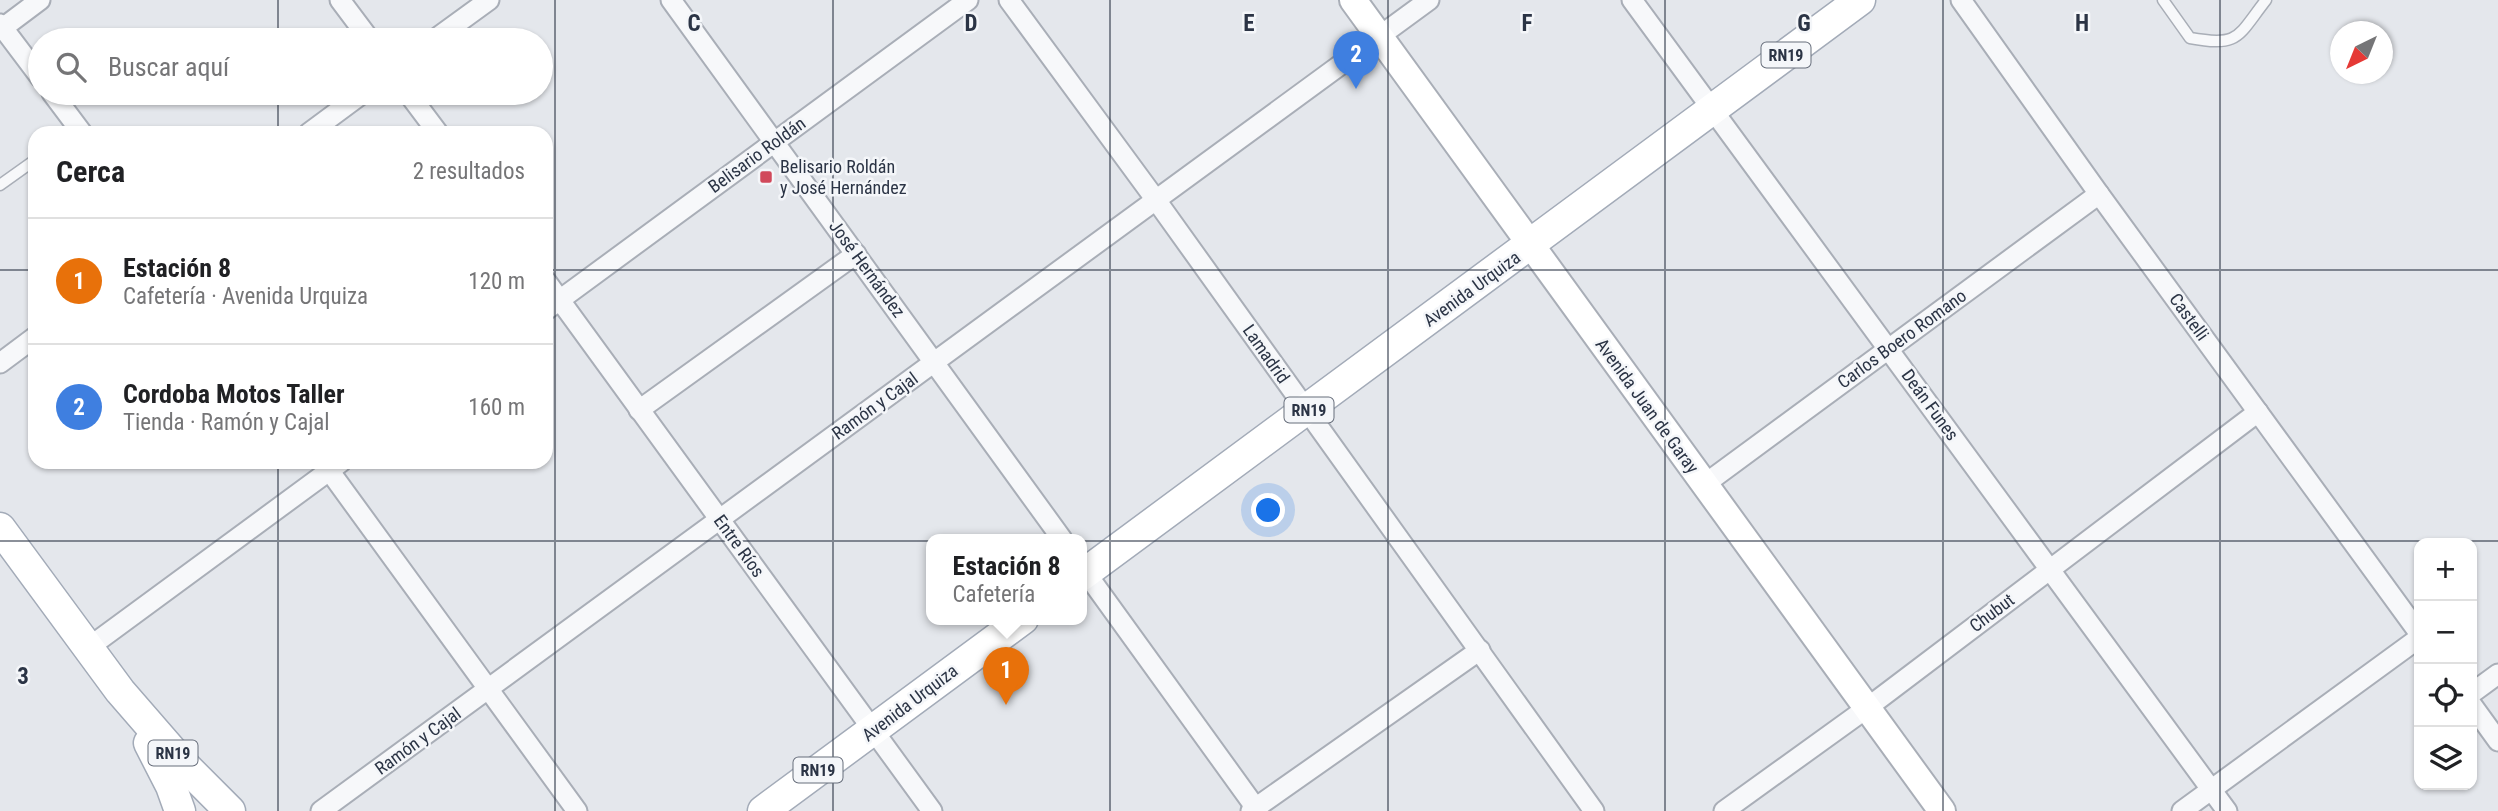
<!DOCTYPE html>
<html lang="es">
<head>
<meta charset="utf-8">
<style>
  body { margin:0; font-family:"Roboto Condensed",sans-serif; background:#f2f2f2; color:#202124 }
  .controls { position:absolute; right:21px; bottom:21px; display:grid; overflow:hidden; border-radius:14px; box-shadow:0 2px 5px #0004 }
  .controls button { width:63px; height:63px; display:grid; place-items:center; padding:0; border:0; border-bottom:2px solid #e0e0e0; background:#fff; color:#202124; font:35px sans-serif }
  .compass { position:absolute; left:2330px; top:21px; width:63px; height:63px; border-radius:50%; background:#fff; box-shadow:0 2px 5px #0004; rotate:223deg }
  .you { position:absolute; left:1269px; top:511px; width:24px; height:24px; margin:-18px; border:5px solid #fff; border-radius:50%; background:#1a73e8; box-shadow:0 0 0 10px #1a73e833 }
  .badge { display:grid; place-items:center; width:46px; height:46px; border-radius:50%; background:#d1495b; color:#fff; font-size:23px; font-weight:700 }
  .pin { position:absolute; translate:-50% -58px; filter:drop-shadow(0 2px 4px #0008) }
  .pin::after { content:''; position:absolute; top:37px; width:24px; height:21px; background:inherit; clip-path:polygon(0 0,100% 0,50% 100%) }
  .popup { position:absolute; left:926px; top:534px; width:161px; height:91px; box-sizing:border-box; display:grid; place-content:center; border-radius:14px; background:#fff; filter:drop-shadow(0 2px 5px #0005); font-size:23px; white-space:nowrap; color:#757577 }
  .popup b { font-size:26px; color:#202124 }
  .popup::after { content:''; position:absolute; left:50%; top:100%; margin-left:-14px; border:14px solid transparent; border-top-color:#fff }
  .list { margin:0; padding:0; list-style:none }
  h2 { display:flex; justify-content:space-between; align-items:center; height:91px; margin:0; padding:0 28px; font-size:30px }
  h2 small { font-size:23px; font-weight:400; color:#757577 }
  .list li { display:grid; grid-template-columns:46px 1fr auto; gap:21px; align-items:center; box-sizing:border-box; height:126px; padding:0 28px; border-top:2px solid #e0e0e0 }
  .list b { display:block; font-size:26px; white-space:nowrap }
  .list p { margin:0; font-size:23px; white-space:nowrap; color:#757577 }
  .list em { font-size:23px; font-style:normal; color:#757577 }
  .icon { flex:none; width:38px; height:38px; fill:none; stroke:currentColor; stroke-width:2; stroke-linecap:round; stroke-linejoin:round }
  .map { position:relative; flex:none; width:2498px; height:811px; overflow:hidden }
  .search { position:absolute; background:#fff; box-shadow:0 2px 5px #0004; left:28px; top:28px; width:525px; height:77px; display:flex; align-items:center; gap:18px; box-sizing:border-box; padding:0 24px; border-radius:38px; color:#757577; font-size:26px }
  .panel { position:absolute; background:#fff; box-shadow:0 2px 5px #0004; left:28px; top:126px; width:525px; height:343px; border-radius:21px }
  .map>svg:first-child { display:block }
</style>
</head>
<body>
<div class="map">
<svg width="2498" height="811" viewBox="0 0 2498 811">
  <rect width="100%" height="100%" fill="#e4e7ec"/>
  <g fill="none" stroke-linecap="round" stroke-linejoin="round">
    <g stroke="#a9aeb7" stroke-width="13">
      <g id="lane">
        <path d="M 2163,0 L 2190,38 C 2240,47 2237,37 2266,0"/>
        <path d="M 0,185 L 35,160"/>
      </g>
    </g>
    <g stroke="#a9aeb7" stroke-width="23">
      <g id="street">
        <path d="M 340,0 L 370,40"/>
        <path d="M 671,0 L 1062,539"/>
        <path d="M 1009,0 L 1156,200 L 1594,811"/>
        <path d="M 1632,0 L 2227,811"/>
        <path d="M 1961,0 L 2099,194 L 2419,633"/>
        <path d="M 0,24 L 40,77"/>
        <path d="M 0,30 L 40,0"/>
        <path d="M 434,40 L 489,0"/>
        <path d="M 52,93 L 82,133"/>
        <path d="M 408,93 L 438,133"/>
        <path d="M 309,133 L 363,93"/>
        <path d="M 546,281 L 932,811"/>
        <path d="M 546,310 L 968,0"/>
        <path d="M 0,363 L 35,337"/>
        <path d="M 639,410 L 856,254"/>
        <path d="M 323,462 L 577,811"/>
        <path d="M 1705,484 L 2099,194"/>
        <path d="M 1081,566 L 1258,811"/>
        <path d="M 88,648 L 341,462"/>
        <path d="M 2472,693 L 2498,674"/>
        <path d="M 2472,705 L 2498,741"/>
        <path d="M 321,811 L 1429,0"/>
        <path d="M 1251,811 L 1480,650"/>
        <path d="M 1724,811 L 1867,708 L 2258,412"/>
        <path d="M 2182,811 L 2419,638"/>
      </g>
    </g>
    <g stroke="#a9aeb7" stroke-width="30">
      <path id="secondary" d="M 1353,0 L 1942,811"/>
    </g>
    <g stroke="#a3abb8" stroke-width="33">
      <g id="primary">
        <path d="M 0,528 L 120,691 L 186,767 L 230,811"/>
        <path d="M 1081,576 L 1860,0"/>
        <path d="M 149,743 L 171,786 L 180,811"/>
        <path d="M 763,811 L 1023,619"/>
      </g>
    </g>
    <use href="#lane" stroke="#f7f8fa" stroke-width="10"/>
    <use href="#street" stroke="#f7f8fa" stroke-width="19"/>
    <use href="#secondary" stroke="#fff" stroke-width="26"/>
    <use href="#primary" stroke="#fff" stroke-width="30"/>
  </g>
  <path fill="none" stroke="#2b3445" stroke-width="2" stroke-opacity="0.55" d="M 278,0 L 278,40M 555,0 L 555,811M 833,0 L 833,811M 1110,0 L 1110,811M 1388,0 L 1388,811M 1665,0 L 1665,811M 1943,0 L 1943,811M 2220,0 L 2220,811M 278,93 L 278,133M 0,270 L 35,270M 546,270 L 2498,270M 278,462 L 278,811M 0,541 L 2498,541"/>
  <rect fill="#d1495b" stroke="#f4f6f9" stroke-width="2.5" x="759" y="170" width="14" height="14" rx="3.5"/>
  <g text-anchor="middle" stroke-width="5" stroke-linejoin="round" paint-order="stroke">
    <g fill="#f4f6f9" stroke="#676e7b" stroke-width="2">
      <rect x="1761.5" y="42.5" width="49" height="25" rx="5"/>
      <rect x="1284.5" y="397.5" width="49" height="25" rx="5"/>
      <rect x="148.5" y="740.5" width="49" height="25" rx="5"/>
      <rect x="793.5" y="757.5" width="49" height="25" rx="5"/>
    </g>
    <g font-size="16" font-weight="bold" fill="#2b3445">
      <text x="1786" y="61">RN19</text>
      <text x="1309" y="416">RN19</text>
      <text x="173" y="759">RN19</text>
      <text x="818" y="776">RN19</text>
    </g>
    <g font-size="18" fill="#2b3445" stroke="#f4f6f9">
      <text transform="translate(757 155) rotate(-36)" y="6">Belisario Roldán</text>
      <text transform="translate(867 269) rotate(54)" y="6">José Hernández</text>
      <text transform="translate(1472 289) rotate(-36)" y="6">Avenida Urquiza</text>
      <text transform="translate(2189 317) rotate(54)" y="6">Castelli</text>
      <text transform="translate(1902 339) rotate(-36)" y="6">Carlos Boero Romano</text>
      <text transform="translate(1266 354) rotate(55)" y="6">Lamadrid</text>
      <text transform="translate(1930 405) rotate(54)" y="6">Deán Funes</text>
      <text transform="translate(875 406) rotate(-36)" y="6">Ramón y Cajal</text>
      <text transform="translate(1647 406) rotate(54)" y="6">Avenida Juan de Garay</text>
      <text transform="translate(739 546) rotate(54)" y="6">Entre Ríos</text>
      <text transform="translate(1992 613) rotate(-37)" y="6">Chubut</text>
      <text transform="translate(910 703) rotate(-37)" y="6">Avenida Urquiza</text>
      <text transform="translate(418 741) rotate(-36)" y="6">Ramón y Cajal</text>
    </g>
    <g font-size="18" fill="#2b3445" stroke="#f4f6f9" text-anchor="start">
      <text x="780" y="173">Belisario Roldán<tspan x="780" dy="21">y José Hernández</tspan></text>
    </g>
  </g>
  <g font-size="23" text-anchor="middle" font-weight="bold" fill="#2b3445" stroke="#f4f6f9" stroke-width="5" stroke-linejoin="round" paint-order="stroke">
    <text x="694" y="31">C</text>
    <text x="971" y="31">D</text>
    <text x="1249" y="31">E</text>
    <text x="1527" y="31">F</text>
    <text x="1804" y="31">G</text>
    <text x="2082" y="31">H</text>
    <text x="23" y="684">3</text>
  </g>
</svg>
<div class="controls">
<button>+</button>
<button>−</button>
<button><svg class="icon" aria-label="locate" viewBox="0 0 24 24"><circle cx="12" cy="12" r="6"/><path d="M12 2v4M12 18v4M2 12h4M18 12h4"/></svg></button>
<button><svg class="icon" aria-label="layers" viewBox="0 0 24 24"><path d="M12 4l9 5-9 5-9-5zM3 14l9 5 9-5"/></svg></button>
</div>
<svg class="compass" viewBox="-18 -18 36 36"><path d="M0-13l5 13h-10z" fill="#e53935"/><path d="M0 13l5-13h-10z" fill="#757577"/></svg>
<div class="you"></div>
<div class="pin badge" style="left:1006px;top:705px;background:#e8710a">1</div>
<div class="popup"><b>Estación 8</b>Cafetería</div>
<div class="pin badge" style="left:1356px;top:89px;background:#3f7fe0">2</div>
<div class="search"><svg class="icon" aria-label="search" viewBox="0 0 24 24"><circle cx="10" cy="10" r="6"/><path d="M15 15l6 6"/></svg>Buscar aquí</div>
<section class="panel">
<h2>Cerca<small>2 resultados</small></h2>
<ul class="list">
<li><span class="badge" style="background:#e8710a">1</span><div><b>Estación 8</b><p>Cafetería · Avenida Urquiza</p></div><em>120 m</em></li>
<li><span class="badge" style="background:#3f7fe0">2</span><div><b>Cordoba Motos Taller</b><p>Tienda · Ramón y Cajal</p></div><em>160 m</em></li>
</ul>
</section>
</div>
</body>
</html>
